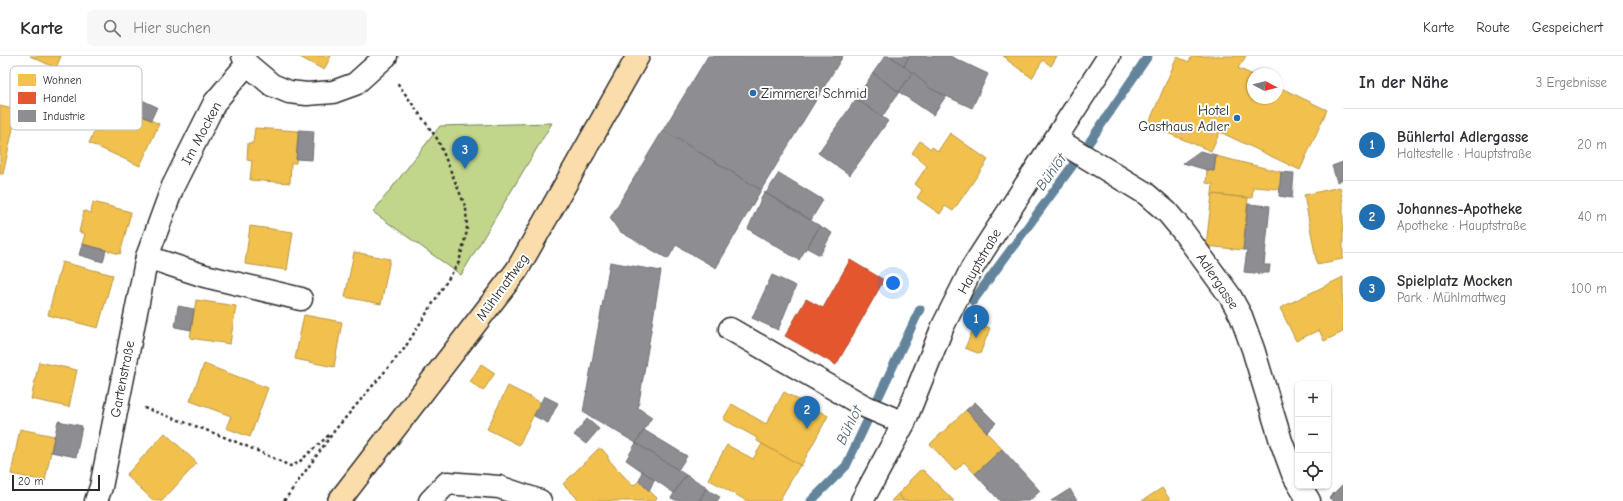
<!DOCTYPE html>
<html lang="de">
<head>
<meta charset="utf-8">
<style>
  body { margin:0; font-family:"Comic Neue",sans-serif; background:#f7f7f7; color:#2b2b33 }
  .controls { position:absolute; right:12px; bottom:12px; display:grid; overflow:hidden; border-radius:6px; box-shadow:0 1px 3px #0004 }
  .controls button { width:36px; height:36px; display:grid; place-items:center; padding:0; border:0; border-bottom:1px solid #e1e1e2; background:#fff; color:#2b2b33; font:20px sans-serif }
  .compass { position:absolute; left:1247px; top:12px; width:36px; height:36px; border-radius:50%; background:#fff; box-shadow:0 1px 3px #0004; rotate:97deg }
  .scale { position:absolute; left:12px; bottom:10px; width:88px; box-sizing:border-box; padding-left:4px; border:2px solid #2b2b2b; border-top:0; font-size:11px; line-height:14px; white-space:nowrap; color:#2b2b2b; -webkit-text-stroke:3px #fff; paint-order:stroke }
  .you { position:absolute; left:893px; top:227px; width:14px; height:14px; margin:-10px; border:3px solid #fff; border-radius:50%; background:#1a73e8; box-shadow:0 0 0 6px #1a73e833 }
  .badge { display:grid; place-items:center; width:26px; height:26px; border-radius:50%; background:#1f6fb2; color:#fff; font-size:13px; font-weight:700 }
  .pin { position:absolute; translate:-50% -33px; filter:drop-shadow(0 1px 2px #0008) }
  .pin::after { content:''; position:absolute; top:21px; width:14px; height:12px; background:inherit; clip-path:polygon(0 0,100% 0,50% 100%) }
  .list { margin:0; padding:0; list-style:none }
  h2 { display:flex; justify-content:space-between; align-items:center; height:52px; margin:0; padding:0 16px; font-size:17px }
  h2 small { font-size:13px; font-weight:400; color:#7c7c81 }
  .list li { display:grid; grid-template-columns:26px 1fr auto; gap:12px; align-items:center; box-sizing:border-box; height:72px; padding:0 16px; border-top:1px solid #e1e1e2 }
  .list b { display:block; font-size:15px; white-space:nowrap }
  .list p { margin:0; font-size:13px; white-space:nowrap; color:#7c7c81 }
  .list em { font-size:13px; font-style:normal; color:#7c7c81 }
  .icon { flex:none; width:22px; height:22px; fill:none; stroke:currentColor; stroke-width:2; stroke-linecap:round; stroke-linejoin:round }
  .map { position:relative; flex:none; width:1343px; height:445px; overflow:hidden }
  header { display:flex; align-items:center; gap:24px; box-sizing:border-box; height:56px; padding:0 20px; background:#fff; border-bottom:1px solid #e1e1e2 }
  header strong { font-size:19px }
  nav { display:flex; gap:22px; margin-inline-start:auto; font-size:14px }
  .search { width:280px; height:36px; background:#f7f7f7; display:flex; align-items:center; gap:10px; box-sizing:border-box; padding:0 14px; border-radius:6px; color:#7c7c81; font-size:15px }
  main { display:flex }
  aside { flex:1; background:#fff }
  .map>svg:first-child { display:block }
</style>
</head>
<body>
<header>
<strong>Karte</strong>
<div class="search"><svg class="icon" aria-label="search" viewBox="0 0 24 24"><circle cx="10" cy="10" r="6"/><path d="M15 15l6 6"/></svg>Hier suchen</div>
<nav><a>Karte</a><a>Route</a><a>Gespeichert</a></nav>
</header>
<main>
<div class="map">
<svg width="1343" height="445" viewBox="0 0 1343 445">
  <rect width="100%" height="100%" fill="#fff"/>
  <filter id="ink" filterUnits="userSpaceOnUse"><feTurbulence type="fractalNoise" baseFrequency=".025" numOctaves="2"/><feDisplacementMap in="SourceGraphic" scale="8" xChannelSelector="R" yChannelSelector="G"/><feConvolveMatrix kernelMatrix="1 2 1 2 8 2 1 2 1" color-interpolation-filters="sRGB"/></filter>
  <g filter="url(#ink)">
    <path fill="#c2d68b" stroke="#76805b" d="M 552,67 L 461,219 L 373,156 L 440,70 Z"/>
    <g fill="#f2c14e" stroke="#b69444">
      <path d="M 30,0 L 61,0 L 56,12 Z"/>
      <path d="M 298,0 L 331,0 L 324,14 Z"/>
      <path d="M 1003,0 L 1057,0 L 1051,10 L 1043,4 L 1032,22 L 1007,4 L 1008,3 Z"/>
      <path d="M 1192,0 L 1246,0 L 1238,12 L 1253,19 L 1253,42 L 1277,42 L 1277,30 L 1327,54 L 1300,114 L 1220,76 L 1211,95 L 1148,69 L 1177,1 L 1189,6 Z"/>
      <path d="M 109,44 L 159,68 L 140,110 L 89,87 Z"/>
      <path d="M 0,50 L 17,54 L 3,118 L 0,118 Z"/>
      <path d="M 255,72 L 298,75 L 296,107 L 291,107 L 290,127 L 250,124 L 252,105 L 247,104 L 248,87 L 253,87 Z"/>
      <path d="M 950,77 L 988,104 L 953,155 L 945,150 L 940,158 L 917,142 L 922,134 L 915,128 L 927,110 L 912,97 L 920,85 L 931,93 L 932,91 L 938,95 Z"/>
      <path d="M 1216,100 L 1281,116 L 1280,133 L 1253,131 L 1252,142 L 1212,138 L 1213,128 L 1206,127 L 1207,114 L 1214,115 Z"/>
      <path d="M 1340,131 L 1343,147 L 1343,203 L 1317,208 L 1304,139 Z"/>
      <path d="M 1212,138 L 1248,142 L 1243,194 L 1206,190 Z"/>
      <path d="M 93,146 L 131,156 L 120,198 L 82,188 L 85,178 L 79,176 L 84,155 L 91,157 Z"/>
      <path d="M 250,170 L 293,176 L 287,214 L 245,208 Z"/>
      <path d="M 354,196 L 390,203 L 381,248 L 345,241 Z"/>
      <path d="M 62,206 L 113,219 L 98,272 L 48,259 Z"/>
      <path d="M 1343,221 L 1343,276 L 1324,285 L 1319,274 L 1296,285 L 1280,252 Z"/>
      <path d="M 196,244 L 236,250 L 230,288 L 190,282 Z"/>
      <path d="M 304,259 L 342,266 L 334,311 L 295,303 Z"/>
      <path d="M 976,266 L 990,272 L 980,298 L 965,292 Z"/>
      <path d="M 39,306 L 77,314 L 69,351 L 31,343 Z"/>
      <path d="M 204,308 L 268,332 L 250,381 L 226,372 L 231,360 L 190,345 Z"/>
      <path d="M 481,308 L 495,317 L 483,335 L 470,326 Z"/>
      <path d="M 508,330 L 540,346 L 519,389 L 487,373 Z"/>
      <path d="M 784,336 L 828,360 L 801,410 L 757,385 L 757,382 L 723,363 L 732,348 L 766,368 Z"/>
      <path d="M 966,354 L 1002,393 L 975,418 L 964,406 L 955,415 L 930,388 Z"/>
      <path d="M 20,373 L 54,380 L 45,425 L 11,418 Z"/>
      <path d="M 165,377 L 197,407 L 162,445 L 154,445 L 126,419 Z"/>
      <path d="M 762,388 L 800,409 L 779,445 L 747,445 L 708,423 L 727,389 L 753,403 Z"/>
      <path d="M 598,393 L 602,393 L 608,400 L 608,403 L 633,430 L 639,425 L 657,442 L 654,445 L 580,445 L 563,428 Z"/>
      <path d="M 923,414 L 954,445 L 904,445 L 898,438 L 909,427 L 909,425 L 919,415 Z"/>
      <path d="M 1162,432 L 1171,445 L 1142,445 Z"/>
      <path d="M 898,438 L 904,445 L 891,445 Z"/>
    </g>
    <path fill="#e4572e" stroke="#ac4a2d" d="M 850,204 L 884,224 L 836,309 L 785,280 L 806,243 L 823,252 Z"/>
    <g fill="#8d8d92" stroke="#707073">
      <path d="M 708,0 L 843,0 L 761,134 L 663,74 Z"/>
      <path d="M 885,0 L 890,0 L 913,16 L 899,36 L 873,17 Z"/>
      <path d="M 890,0 L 909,0 L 904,10 Z"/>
      <path d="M 909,0 L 950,0 L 988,18 L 972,52 L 931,33 L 904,10 Z"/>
      <path d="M 913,16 L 931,33 L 946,40 L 933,59 L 899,36 Z"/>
      <path d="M 873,17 L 899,36 L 882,61 L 856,43 Z"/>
      <path d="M 133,40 L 157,51 L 151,64 L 127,53 Z"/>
      <path d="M 856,43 L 888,65 L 850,119 L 818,97 Z"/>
      <path d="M 299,74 L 314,75 L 312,104 L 296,103 Z"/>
      <path d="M 663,74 L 761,134 L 716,212 L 676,189 L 668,203 L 619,175 L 610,162 Z"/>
      <path d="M 1200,95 L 1216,99 L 1214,115 L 1207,114 L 1183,107 Z"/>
      <path d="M 1343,106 L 1343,123 L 1337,126 L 1332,110 Z"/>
      <path d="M 1281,116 L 1294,117 L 1292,142 L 1279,140 Z"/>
      <path d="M 779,117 L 823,144 L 811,164 L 766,137 Z"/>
      <path d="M 764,136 L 820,170 L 799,204 L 748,173 Z"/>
      <path d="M 1248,148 L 1270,150 L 1264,209 L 1270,209 L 1269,217 L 1263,217 L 1262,218 L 1244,216 L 1247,194 L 1243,194 Z"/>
      <path d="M 820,170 L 832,177 L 820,199 L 807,192 Z"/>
      <path d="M 82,188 L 106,194 L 103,206 L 79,199 Z"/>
      <path d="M 610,206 L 661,215 L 638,352 L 652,361 L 636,387 L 583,356 Z"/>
      <path d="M 772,219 L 796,230 L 778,274 L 752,262 Z"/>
      <path d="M 178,250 L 194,253 L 191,274 L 175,271 Z"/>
      <path d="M 544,340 L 558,347 L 548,367 L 534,360 Z"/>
      <path d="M 975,346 L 996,367 L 987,376 L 966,354 Z"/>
      <path d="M 587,363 L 599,373 L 586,388 L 574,379 Z"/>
      <path d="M 58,365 L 82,370 L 76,401 L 51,396 Z"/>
      <path d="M 644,374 L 687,400 L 678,414 L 636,387 Z"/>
      <path d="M 636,387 L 686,419 L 674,437 L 626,404 Z"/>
      <path d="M 1002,393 L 1040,435 L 1029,445 L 1000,445 L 975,418 Z"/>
      <path d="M 642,415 L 654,424 L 649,435 L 639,425 Z"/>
      <path d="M 686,419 L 707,431 L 699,445 L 678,445 L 671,442 Z"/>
      <path d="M 1343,428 L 1343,445 L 1333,445 L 1329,442 Z"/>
      <path d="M 706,433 L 720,441 L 717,445 L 699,445 Z"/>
      <path d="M 1070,433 L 1077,445 L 1051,445 Z"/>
    </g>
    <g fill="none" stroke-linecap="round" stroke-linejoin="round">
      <g stroke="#63849b" stroke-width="9">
        <path d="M 973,245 L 1084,94 L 1148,0"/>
        <path d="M 811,445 L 846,410 L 920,253"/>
      </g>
      <g stroke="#2b2b2b" stroke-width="25">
        <g id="minor">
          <path d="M 243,0 L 247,8 L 272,29 L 289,36 L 307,38 L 333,36 L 355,28 L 386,0"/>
          <path d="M 1056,83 L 1145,137 L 1167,156 L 1182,174 L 1230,240 L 1241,260 L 1253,293 L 1281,385 L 1293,418 L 1298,427"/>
          <path d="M 147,201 L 205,220 L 301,243"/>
          <path d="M 730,273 L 864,350 L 904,367"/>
          <path d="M 1300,430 L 1309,445"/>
          <path d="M 96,445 L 101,431 L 147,201 L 173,130 L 215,46 L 247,8"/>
          <path d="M 430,445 L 447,427 L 499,431 L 540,445"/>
          <path d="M 862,445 L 904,367 L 943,270 L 972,212 L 1109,0"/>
        </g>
      </g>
      <g stroke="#2b2b2b" stroke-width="25">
        <path id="major" d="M 339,445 L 517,214 L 638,0"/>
      </g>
      <g stroke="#2b2b2b" stroke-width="2.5" stroke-dasharray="3 3" stroke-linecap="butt">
        <path d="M 144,352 C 194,369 243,387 290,410 L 298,407 L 330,378"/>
        <path d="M 284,445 L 335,374 L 404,293 L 459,206 L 467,175 L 466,152 L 438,84 L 396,25"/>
      </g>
      <use href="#minor" stroke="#fff" stroke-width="22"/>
      <use href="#major" stroke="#fbddab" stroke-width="22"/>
    </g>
  </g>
  <g fill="#1f6fb2" stroke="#fff" stroke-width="1.5">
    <circle cx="753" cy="37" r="4"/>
    <circle cx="1237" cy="62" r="4"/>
  </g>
  <g text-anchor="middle" stroke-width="4" stroke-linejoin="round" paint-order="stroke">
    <g font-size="14" fill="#2b2b2b" stroke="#fff" text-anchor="start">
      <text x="761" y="42">Zimmerei Schmid</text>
      <text x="1229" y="59" text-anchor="end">Hotel<tspan x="1229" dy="16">Gasthaus Adler</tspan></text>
    </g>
    <g font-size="14" fill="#2b2b2b" stroke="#fff">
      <text transform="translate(201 77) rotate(-62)" y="5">Im Mocken</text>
      <text transform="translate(979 205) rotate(-60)" y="5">Hauptstraße</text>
      <text transform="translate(1218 225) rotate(56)" y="5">Adlergasse</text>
      <text transform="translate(502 231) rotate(-54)" y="5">Mühlmattweg</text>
      <text transform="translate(122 323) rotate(-79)" y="5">Gartenstraße</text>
    </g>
    <g font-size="15" font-style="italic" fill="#4c5f6c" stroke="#fff">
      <text transform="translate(1051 116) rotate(-54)" y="5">Bühlot</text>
      <text transform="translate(849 369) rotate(-64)" y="5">Bühlot</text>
    </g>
  </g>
  <rect x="10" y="10" width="132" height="64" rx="6" fill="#fff" stroke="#bfbfbf" stroke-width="1"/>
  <rect x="18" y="18" width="18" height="12" fill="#f2c14e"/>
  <rect x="18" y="36" width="18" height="12" fill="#e4572e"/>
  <rect x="18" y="54" width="18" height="12" fill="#8d8d92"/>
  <g font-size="11" fill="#2b2b2b">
    <text x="43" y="28">Wohnen</text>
    <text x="43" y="46">Handel</text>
    <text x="43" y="64">Industrie</text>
  </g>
</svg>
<div class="controls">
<button>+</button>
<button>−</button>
<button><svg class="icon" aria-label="locate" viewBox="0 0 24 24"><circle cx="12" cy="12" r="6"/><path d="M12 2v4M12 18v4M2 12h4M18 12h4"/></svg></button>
</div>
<svg class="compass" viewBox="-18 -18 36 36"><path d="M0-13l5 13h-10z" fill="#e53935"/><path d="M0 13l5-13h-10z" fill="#7c7c81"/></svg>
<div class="scale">20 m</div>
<div class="you"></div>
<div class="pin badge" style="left:976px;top:282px">1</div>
<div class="pin badge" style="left:807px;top:373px">2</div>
<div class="pin badge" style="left:465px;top:113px">3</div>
</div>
<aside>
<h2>In der Nähe<small>3 Ergebnisse</small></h2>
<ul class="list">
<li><span class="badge">1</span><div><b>Bühlertal Adlergasse</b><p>Haltestelle · Hauptstraße</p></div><em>20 m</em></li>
<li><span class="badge">2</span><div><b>Johannes-Apotheke</b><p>Apotheke · Hauptstraße</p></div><em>40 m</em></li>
<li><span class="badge">3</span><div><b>Spielplatz Mocken</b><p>Park · Mühlmattweg</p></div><em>100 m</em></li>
</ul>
</aside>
</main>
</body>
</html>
